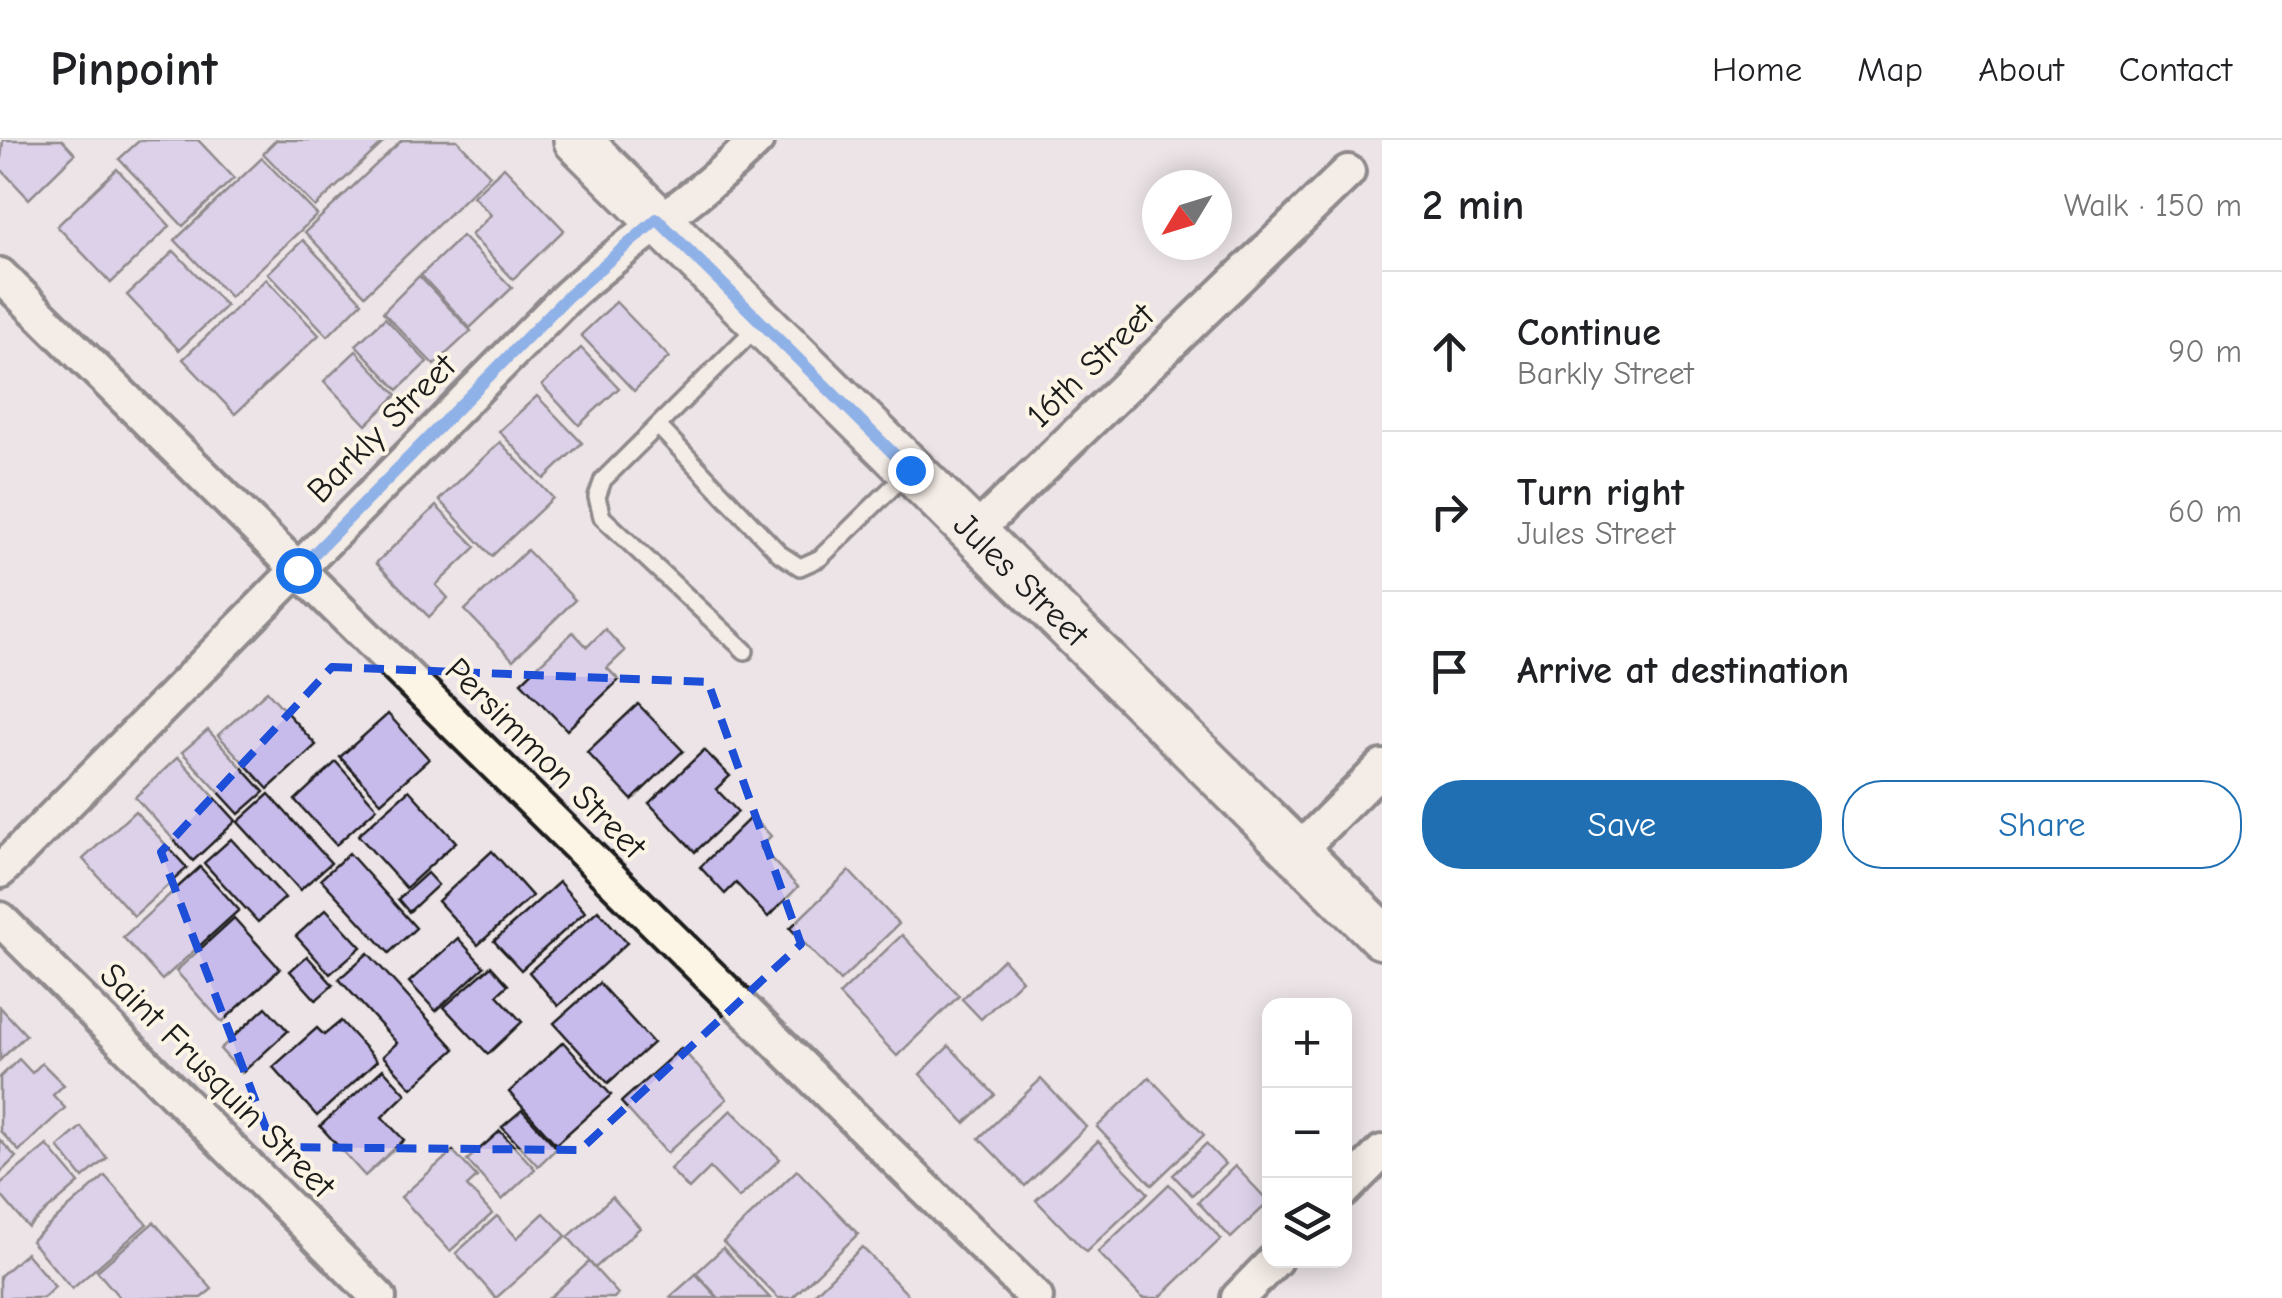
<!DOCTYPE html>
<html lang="en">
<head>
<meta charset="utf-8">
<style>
  body { margin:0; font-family:"Comic Neue",sans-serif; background:#f6f6f6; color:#202124 }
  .controls { position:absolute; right:30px; bottom:30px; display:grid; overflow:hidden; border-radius:20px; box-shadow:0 5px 25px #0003 }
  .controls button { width:90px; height:90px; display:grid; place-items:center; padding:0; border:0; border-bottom:2px solid #e0e0e0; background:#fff; color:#202124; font:50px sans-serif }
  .compass { position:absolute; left:1142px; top:30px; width:90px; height:90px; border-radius:50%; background:#fff; box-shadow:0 5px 25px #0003; rotate:232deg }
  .stop { position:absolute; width:30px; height:30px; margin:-22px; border:8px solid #1a73e8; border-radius:50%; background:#fff }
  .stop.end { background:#1a73e8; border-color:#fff; box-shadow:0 2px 10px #0008 }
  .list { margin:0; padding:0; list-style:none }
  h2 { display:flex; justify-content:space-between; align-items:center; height:130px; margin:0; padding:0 40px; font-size:42px }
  h2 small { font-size:32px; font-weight:400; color:#757577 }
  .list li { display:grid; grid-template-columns:65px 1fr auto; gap:30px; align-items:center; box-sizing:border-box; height:160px; padding:0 40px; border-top:2px solid #e0e0e0 }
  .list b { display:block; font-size:38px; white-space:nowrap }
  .list p { margin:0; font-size:32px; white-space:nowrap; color:#757577 }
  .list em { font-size:32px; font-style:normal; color:#757577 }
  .actions { display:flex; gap:20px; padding:30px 40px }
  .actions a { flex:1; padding:22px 0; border:2px solid #1f6fb2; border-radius:40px; text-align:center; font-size:35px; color:#1f6fb2 }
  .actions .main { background:#1f6fb2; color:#fff }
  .icon { flex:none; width:55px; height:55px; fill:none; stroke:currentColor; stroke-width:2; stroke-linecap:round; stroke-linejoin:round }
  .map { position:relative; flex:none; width:1382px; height:1158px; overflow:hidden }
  header { display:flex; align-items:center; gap:60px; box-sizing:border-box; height:140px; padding:0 50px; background:#fff; border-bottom:2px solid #e0e0e0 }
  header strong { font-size:48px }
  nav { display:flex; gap:55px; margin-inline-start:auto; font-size:35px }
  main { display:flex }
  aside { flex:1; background:#fff }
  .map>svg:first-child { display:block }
</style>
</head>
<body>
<header>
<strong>Pinpoint</strong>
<nav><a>Home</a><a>Map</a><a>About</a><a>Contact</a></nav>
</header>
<main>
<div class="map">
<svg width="1382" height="1158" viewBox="0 0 1382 1158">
  <rect width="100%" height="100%" fill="#ece4e7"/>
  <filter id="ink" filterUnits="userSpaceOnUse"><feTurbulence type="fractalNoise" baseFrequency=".01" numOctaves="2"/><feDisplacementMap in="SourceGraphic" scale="20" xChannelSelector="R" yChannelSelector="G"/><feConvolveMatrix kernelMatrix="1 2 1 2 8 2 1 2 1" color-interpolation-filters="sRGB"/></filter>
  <g filter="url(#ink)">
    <g fill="#c7bbec" stroke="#1c1c1c" stroke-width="2.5">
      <path d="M 3,0 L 62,0 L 75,14 L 29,59 L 0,28 Z"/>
      <path d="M 140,0 L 198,0 L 234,38 L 183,86 L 119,19 Z"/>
      <path d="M 276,0 L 386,0 L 315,67 L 263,13 Z"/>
      <path d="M 402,0 L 457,0 L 490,35 L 365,155 L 305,92 Z"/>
      <path d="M 262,18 L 317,75 L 230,157 L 175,100 Z"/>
      <path d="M 504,27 L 564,90 L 513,139 L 471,95 L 491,75 L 473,56 Z"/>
      <path d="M 117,29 L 170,86 L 111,143 L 57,86 Z"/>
      <path d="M 462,96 L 512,148 L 470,188 L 421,135 Z"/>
      <path d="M 303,100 L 362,162 L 328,196 L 268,133 Z"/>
      <path d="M 174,111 L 226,166 L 179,210 L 127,155 Z"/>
      <path d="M 419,136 L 471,191 L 434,225 L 383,172 Z"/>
      <path d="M 266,139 L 319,195 L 235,274 L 183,219 Z"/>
      <path d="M 616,162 L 669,217 L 634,251 L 581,195 Z"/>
      <path d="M 385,178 L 427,222 L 398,250 L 356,205 Z"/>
      <path d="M 581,208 L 619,248 L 579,285 L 542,245 Z"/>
      <path d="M 356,211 L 397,255 L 366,285 L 324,241 Z"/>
      <path d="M 537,256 L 582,303 L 544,339 L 499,291 Z"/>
      <path d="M 500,302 L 553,358 L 492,416 L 439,360 Z"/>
      <path d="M 436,366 L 476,407 L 436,445 L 448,458 L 429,477 L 376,423 Z"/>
      <path d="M 527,410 L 575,460 L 513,520 L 465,470 Z"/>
      <path d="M 605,489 L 625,511 L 607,528 L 619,540 L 567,590 L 521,542 L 573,492 L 587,507 Z"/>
      <path d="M 267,551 L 316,605 L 268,649 L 218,595 Z"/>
      <path d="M 638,564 L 683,611 L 632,660 L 587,612 Z"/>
      <path d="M 388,574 L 429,619 L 381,662 L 340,617 Z"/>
      <path d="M 208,590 L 264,652 L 239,674 L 182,612 Z"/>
      <path d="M 704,610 L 730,636 L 716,649 L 738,672 L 695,712 L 649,663 Z"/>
      <path d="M 178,617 L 236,681 L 193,721 L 135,657 Z"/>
      <path d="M 336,622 L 377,668 L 336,705 L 295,660 Z"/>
      <path d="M 409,650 L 456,702 L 406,748 L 358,695 Z"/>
      <path d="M 269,654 L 331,723 L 300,750 L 238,682 Z"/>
      <path d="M 135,671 L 187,728 L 134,776 L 83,719 Z"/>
      <path d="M 752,676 L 771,696 L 760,707 L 798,747 L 768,777 L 736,743 L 725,754 L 700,727 Z"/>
      <path d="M 231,699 L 285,758 L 258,782 L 204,723 Z"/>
      <path d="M 492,711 L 532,756 L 478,805 L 438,761 Z"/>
      <path d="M 349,713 L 416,788 L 389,813 L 321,739 Z"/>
      <path d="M 200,727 L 239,770 L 162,840 L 123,797 Z"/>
      <path d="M 849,731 L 899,784 L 840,841 L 790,788 Z"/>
      <path d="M 427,733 L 438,745 L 409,772 L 398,759 Z"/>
      <path d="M 559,742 L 585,772 L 521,830 L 494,801 Z"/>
      <path d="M 326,769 L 361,807 L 330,834 L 296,796 Z"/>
      <path d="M 598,770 L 627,803 L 558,866 L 529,832 Z"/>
      <path d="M 234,778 L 280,829 L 222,882 L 176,831 Z"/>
      <path d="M 902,795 L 959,856 L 897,916 L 839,855 Z"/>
      <path d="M 458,798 L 484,827 L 436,871 L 409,842 Z"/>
      <path d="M 368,813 L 455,909 L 412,948 L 383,916 L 397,903 L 339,839 Z"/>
      <path d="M 307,816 L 333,845 L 316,860 L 290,831 Z"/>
      <path d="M 1003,819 L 1022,840 L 981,879 L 962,859 Z"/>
      <path d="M 491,826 L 508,845 L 497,855 L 522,882 L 488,914 L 444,867 Z"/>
      <path d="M 599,843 L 653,903 L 608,943 L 554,883 Z"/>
      <path d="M 0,867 L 26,895 L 0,920 Z"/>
      <path d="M 266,867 L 288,891 L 242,933 L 220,909 Z"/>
      <path d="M 341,881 L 377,921 L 317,976 L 273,927 L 317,888 L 324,895 Z"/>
      <path d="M 563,902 L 611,955 L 556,1004 L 509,952 Z"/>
      <path d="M 949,906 L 995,955 L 965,983 L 920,934 Z"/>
      <path d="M 681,908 L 727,959 L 667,1013 L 621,962 Z"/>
      <path d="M 19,919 L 32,933 L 42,923 L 64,945 L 53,955 L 65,968 L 19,1011 L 0,991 L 0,937 Z"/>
      <path d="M 383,929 L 406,954 L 382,977 L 404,1000 L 365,1036 L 320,986 Z"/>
      <path d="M 1149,937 L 1204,995 L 1152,1045 L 1097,987 Z"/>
      <path d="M 1041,939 L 1086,987 L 1025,1046 L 979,998 Z"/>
      <path d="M 522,970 L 557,1008 L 538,1026 L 502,987 Z"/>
      <path d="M 731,970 L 780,1019 L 739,1058 L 710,1028 L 689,1049 L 670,1029 Z"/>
      <path d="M 81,987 L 107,1018 L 83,1038 L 58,1007 Z"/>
      <path d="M 500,991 L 535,1029 L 502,1060 L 467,1020 Z"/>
      <path d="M 0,1000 L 16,1017 L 0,1033 Z"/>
      <path d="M 1098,1001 L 1148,1053 L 1086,1112 L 1036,1060 Z"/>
      <path d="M 1206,1004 L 1225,1024 L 1192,1055 L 1173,1035 Z"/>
      <path d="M 47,1005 L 79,1043 L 28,1087 L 0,1054 L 0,1044 Z"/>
      <path d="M 453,1011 L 477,1037 L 467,1046 L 492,1074 L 450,1111 L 401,1057 Z"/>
      <path d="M 1235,1026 L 1269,1062 L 1231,1098 L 1198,1062 Z"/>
      <path d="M 797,1030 L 858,1094 L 792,1158 L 778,1158 L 723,1102 Z"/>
      <path d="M 105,1036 L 147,1084 L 72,1149 L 31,1101 Z"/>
      <path d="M 1169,1044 L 1221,1099 L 1159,1158 L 1142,1158 L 1098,1112 Z"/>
      <path d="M 612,1057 L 640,1088 L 595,1128 L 568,1097 Z"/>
      <path d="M 544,1073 L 566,1096 L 496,1158 L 456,1113 L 497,1076 L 517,1098 Z"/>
      <path d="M 154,1082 L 212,1149 L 201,1158 L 120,1158 L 97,1131 Z"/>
      <path d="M 862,1107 L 911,1158 L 810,1158 Z"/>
      <path d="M 723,1108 L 770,1158 L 719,1158 L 696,1133 Z"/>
      <path d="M 26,1113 L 55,1147 L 43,1158 L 0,1158 L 0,1136 Z"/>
      <path d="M 589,1122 L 618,1154 L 614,1158 L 549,1158 Z"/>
      <path d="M 696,1134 L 718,1158 L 671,1158 L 670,1157 Z"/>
    </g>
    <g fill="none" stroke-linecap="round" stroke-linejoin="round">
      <g stroke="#1c1c1c" stroke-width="22">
        <g id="service">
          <path d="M 658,286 L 780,414 L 800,427 L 820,418 L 908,332"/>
          <path d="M 745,511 L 602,377 L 597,357 L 603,340 L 759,185"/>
        </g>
      </g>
      <g stroke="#1c1c1c" stroke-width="40">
        <g id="minor">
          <path d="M 0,135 L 1036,1158"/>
          <path d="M 974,393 L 1348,32"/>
          <path d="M 1297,712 L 1382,627"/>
          <path d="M 0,731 L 567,157 C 628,101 699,58 757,0"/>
          <path d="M 0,779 L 379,1158"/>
          <path d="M 1344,1050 L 1382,1012"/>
          <path d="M 1238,1158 L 1275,1120"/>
        </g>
      </g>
      <g stroke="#1c1c1c" stroke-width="52">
        <g id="secondary">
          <path id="s1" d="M 577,0 L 1382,796"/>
        </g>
      </g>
      <use href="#service" stroke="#fcf5e5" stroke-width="15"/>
      <use href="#minor" stroke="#fcf5e5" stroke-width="32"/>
      <use href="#secondary" stroke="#fcf5e5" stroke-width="45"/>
    </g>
  </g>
  <g fill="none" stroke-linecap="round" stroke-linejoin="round" filter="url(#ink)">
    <path stroke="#1a73e8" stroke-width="12" d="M 298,430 L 567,157 L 657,79 L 910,330"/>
  </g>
  <path d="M0 0H1382V1158H0ZM 332,527 L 708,542 L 801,804 L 580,1010 L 273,1007 L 161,712 Z" fill="#ece4e7" fill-opacity=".55" fill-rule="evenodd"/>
  <path fill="none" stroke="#1d4ed8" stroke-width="8" stroke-dasharray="20 12" stroke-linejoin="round" d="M 332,527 L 708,542 L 801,804 L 580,1010 L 273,1007 L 161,712 Z"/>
  <g text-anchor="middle" stroke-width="8" stroke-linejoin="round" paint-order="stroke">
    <g font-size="35" fill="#1c1c1c" stroke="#fcf5e5">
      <text transform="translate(1090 225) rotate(-44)" y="12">16th Street</text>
      <text transform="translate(381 288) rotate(-45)" y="12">Barkly Street</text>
      <text dy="12" stroke="none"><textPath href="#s1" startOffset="625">Jules Street</textPath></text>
      <text transform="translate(546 618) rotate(45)" y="12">Persimmon Street</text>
      <text transform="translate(218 940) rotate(45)" y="12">Saint Frusquin Street</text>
    </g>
  </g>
</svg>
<div class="controls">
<button>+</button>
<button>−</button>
<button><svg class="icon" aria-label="layers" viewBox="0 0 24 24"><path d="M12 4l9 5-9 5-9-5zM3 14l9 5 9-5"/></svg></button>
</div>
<svg class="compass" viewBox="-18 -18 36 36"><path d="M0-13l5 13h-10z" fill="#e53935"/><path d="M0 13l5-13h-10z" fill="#757577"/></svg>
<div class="stop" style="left:298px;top:430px"></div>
<div class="stop end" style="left:910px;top:330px"></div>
</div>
<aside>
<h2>2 min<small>Walk · 150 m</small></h2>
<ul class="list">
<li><svg class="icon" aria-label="ahead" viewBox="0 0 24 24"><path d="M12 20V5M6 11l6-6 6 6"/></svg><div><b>Continue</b><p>Barkly Street</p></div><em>90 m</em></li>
<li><svg class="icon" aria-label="right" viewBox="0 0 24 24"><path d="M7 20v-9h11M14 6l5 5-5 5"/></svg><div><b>Turn right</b><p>Jules Street</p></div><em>60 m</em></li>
<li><svg class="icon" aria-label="arrive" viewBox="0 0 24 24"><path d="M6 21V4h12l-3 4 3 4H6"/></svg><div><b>Arrive at destination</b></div></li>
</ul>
<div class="actions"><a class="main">Save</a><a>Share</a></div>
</aside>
</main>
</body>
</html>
